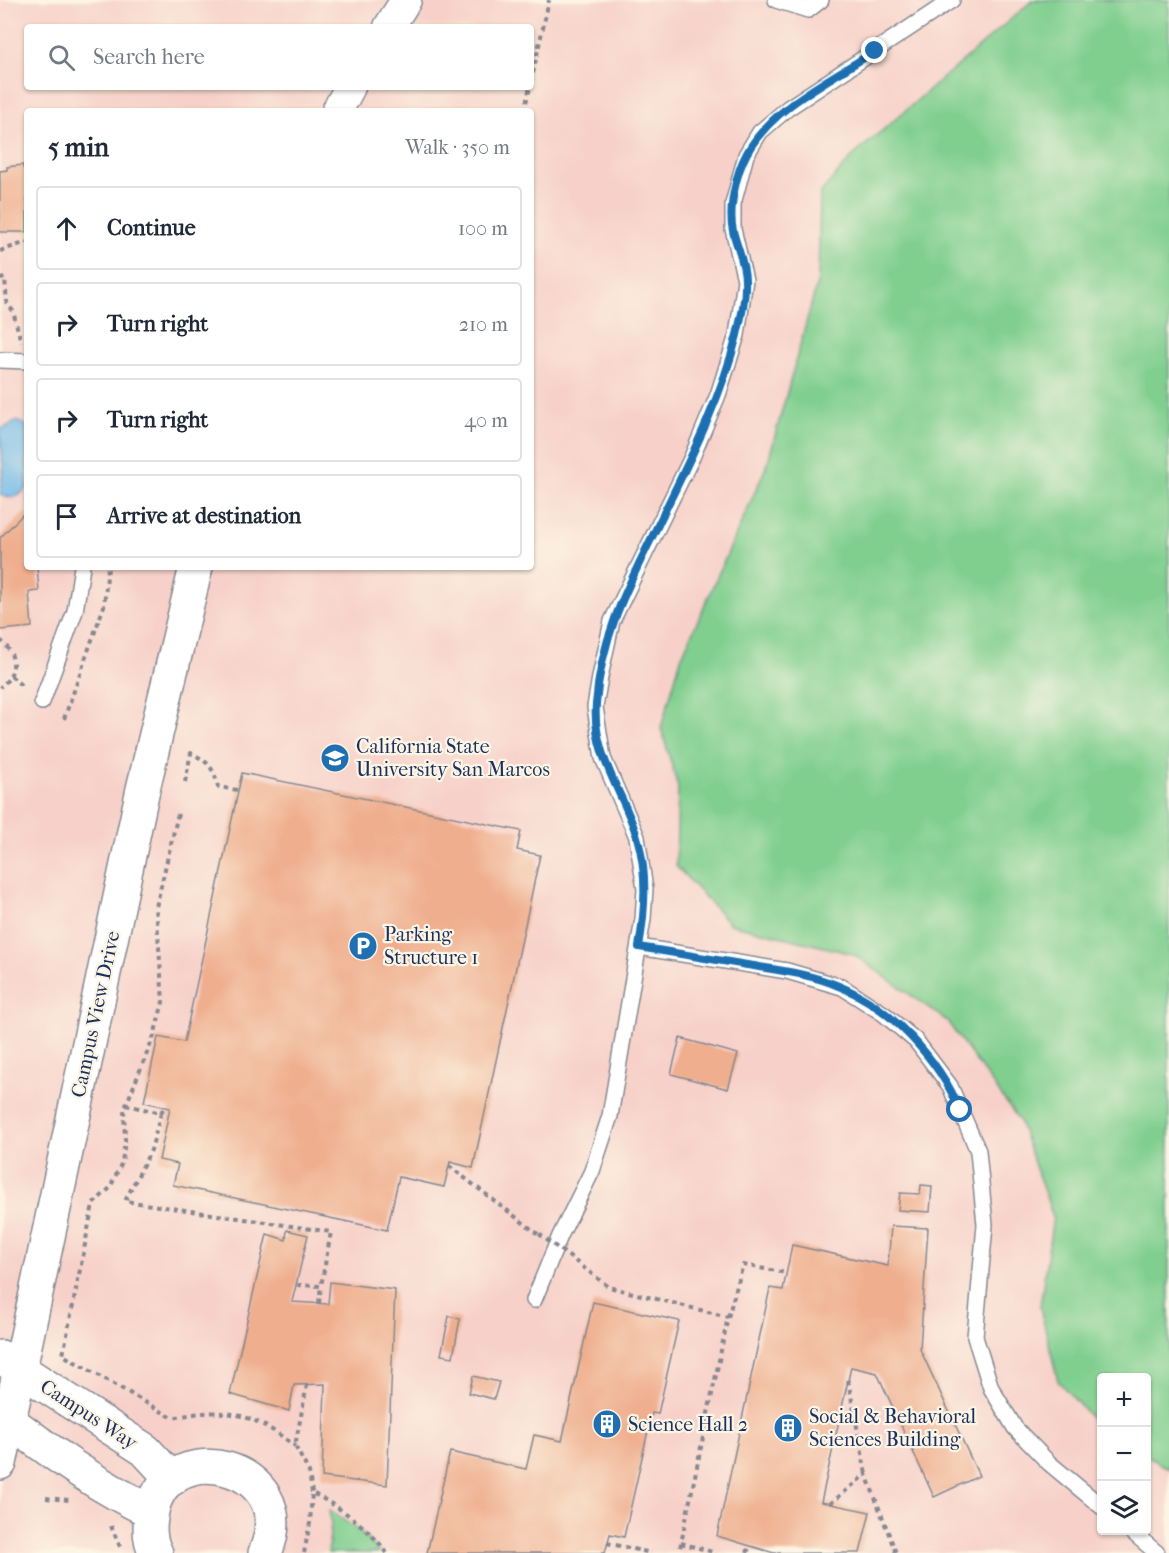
<!DOCTYPE html>
<html lang="en">
<head>
<meta charset="utf-8">
<style>
  body { margin:0; font-family:"IM FELL French Canon",serif; background:#f2f2f3; color:#1f2937 }
  .controls { position:absolute; right:18px; bottom:18px; display:grid; overflow:hidden; border-radius:6px; box-shadow:0 2px 4px #0004 }
  .controls button { width:54px; height:54px; display:grid; place-items:center; padding:0; border:0; border-bottom:2px solid #e0e1e3; background:#fff; color:#1f2937; font:30px sans-serif }
  .stop { position:absolute; width:18px; height:18px; margin:-14px; border:4px solid #1f6fb2; border-radius:50%; background:#fff }
  .stop.end { background:#1f6fb2; border-color:#fff; box-shadow:0 2px 6px #0008 }
  .list { margin:0; padding:0; list-style:none }
  h2 { display:flex; justify-content:space-between; align-items:center; height:78px; margin:0; padding:0 24px; font-size:26px }
  h2 small { font-size:20px; font-weight:400; color:#747a83 }
  .list li { display:grid; grid-template-columns:39px 1fr auto; gap:18px; align-items:center; box-sizing:border-box; height:84px; margin:0 12px 12px; padding:0 12px; border:2px solid #e0e1e3; border-radius:6px }
  .list b { display:block; font-size:22px; white-space:nowrap }
  .list em { font-size:20px; font-style:normal; color:#747a83 }
  .icon { flex:none; width:33px; height:33px; fill:none; stroke:currentColor; stroke-width:2; stroke-linecap:round; stroke-linejoin:round }
  .map { position:relative; flex:none; width:1169px; height:1553px; overflow:hidden }
  .search { position:absolute; background:#fff; box-shadow:0 2px 4px #0004; left:24px; top:24px; width:510px; height:66px; display:flex; align-items:center; gap:15px; box-sizing:border-box; padding:0 21px; border-radius:6px; color:#747a83; font-size:22px }
  .panel { position:absolute; background:#fff; box-shadow:0 2px 4px #0004; left:24px; top:108px; width:510px; height:462px; border-radius:6px }
  .map>svg:first-child { display:block }
</style>
</head>
<body>
<div class="map">
<svg width="1169" height="1553" viewBox="0 0 1169 1553">
  <rect width="100%" height="100%" fill="#fcf5e5"/>
  <filter id="ink" filterUnits="userSpaceOnUse"><feTurbulence type="fractalNoise" baseFrequency=".0167" numOctaves="2"/><feDisplacementMap in="SourceGraphic" scale="12" xChannelSelector="R" yChannelSelector="G"/><feConvolveMatrix kernelMatrix="1 2 1 2 8 2 1 2 1" color-interpolation-filters="sRGB"/></filter>
  <filter id="wash" filterUnits="userSpaceOnUse"><feTurbulence type="fractalNoise" baseFrequency=".008" numOctaves="4" result="noise"/><feDisplacementMap in="SourceGraphic" scale="24" xChannelSelector="R" yChannelSelector="G"/><feGaussianBlur stdDeviation="1.35" result="paint"/><feColorMatrix in="noise" values="0 0 0 0 0 0 0 0 0 0 0 0 0 0 0 0 0 1.4 0 .05"/><feComposite in="paint" operator="in"/></filter>
  <g filter="url(#wash)">
    <rect width="100%" height="100%" fill="#f2e2c4"/>
    <path fill="#f7d1c9" fill-rule="evenodd" d="M 0,0 L 1033,0 L 854,155 L 820,193 L 818,280 L 767,465 L 681,658 L 661,728 L 678,787 L 676,866 L 730,924 L 853,954 L 947,1021 L 1019,1120 L 1053,1217 L 1040,1307 L 1058,1381 L 1101,1429 L 1102,1530 L 1146,1530 L 1147,1456 L 1169,1469 L 1169,1553 L 0,1553 ZM 27,27 L 531,27 L 531,87 L 27,87 ZM 27,111 L 531,111 L 531,567 L 27,567 Z"/>
    <g fill="#80cf8f" stroke="#4e7f76" stroke-width="1.5">
      <path d="M 1033,0 L 1169,0 L 1169,1469 L 1147,1456 L 1146,1378 L 1102,1378 L 1101,1429 L 1058,1381 L 1040,1307 L 1053,1217 L 1019,1120 L 947,1021 L 853,954 L 730,924 L 676,866 L 678,787 L 661,728 L 681,658 L 767,465 L 818,280 L 820,193 L 854,155 Z"/>
      <path d="M 329,1510 L 361,1532 L 380,1553 L 328,1553 L 331,1524 Z"/>
    </g>
    <path fill="#70b9e8" stroke="#4674a3" stroke-width="1.5" d="M 17,421 L 27,426 L 27,487 C 20,497 11,501 0,494 L 3,468 L 0,430 Z"/>
    <g id="blocks">
      <g fill="#efae8d">
        <path d="M 23,165 L 23,168 L 27,168 L 27,232 L 0,232 L 0,171 L 7,170 L 7,167 Z"/>
        <path d="M 25,512 L 27,514 L 27,567 L 37,567 L 39,591 L 29,592 L 32,627 L 0,630 L 0,538 Z"/>
        <path d="M 242,773 L 521,831 L 517,850 L 540,855 L 473,1168 L 450,1162 L 444,1187 L 399,1177 L 387,1230 L 173,1185 L 178,1164 L 159,1160 L 170,1108 L 144,1102 L 158,1037 L 184,1042 Z"/>
        <path d="M 680,1038 L 738,1054 L 728,1089 L 671,1074 Z"/>
        <path d="M 921,1185 L 932,1186 L 930,1212 L 898,1210 L 900,1193 L 920,1194 Z"/>
        <path d="M 891,1226 L 928,1228 L 920,1349 L 979,1476 L 934,1497 L 877,1373 L 851,1367 L 821,1502 L 870,1512 L 860,1553 L 774,1553 L 717,1536 L 770,1288 L 783,1290 L 792,1245 L 888,1266 Z"/>
        <path d="M 287,1230 L 308,1235 L 292,1302 L 328,1304 L 330,1282 L 395,1290 L 387,1485 L 322,1477 L 325,1384 L 294,1385 L 289,1411 L 230,1394 L 267,1234 L 286,1240 Z"/>
        <path d="M 593,1302 L 679,1321 L 658,1414 L 652,1413 L 624,1537 L 610,1534 L 605,1553 L 427,1553 L 450,1452 L 526,1469 L 534,1435 L 562,1441 Z"/>
        <path d="M 449,1316 L 460,1319 L 453,1357 L 441,1355 Z"/>
        <path d="M 473,1376 L 499,1382 L 494,1399 L 469,1393 Z"/>
      </g>
    </g>
  </g>
  <g filter="url(#ink)">
    <use href="#blocks" fill-opacity="0" stroke="#868891" stroke-width="1.5"/>
    <g fill="none" stroke-linecap="round" stroke-linejoin="round">
      <g stroke="#868891" stroke-width="18">
        <g id="service">
          <path d="M 776,0 L 808,10 L 821,0"/>
          <path d="M 0,360 L 27,361"/>
          <path d="M 42,702 L 75,611 L 82,567"/>
          <path d="M 639,947 L 787,971 L 842,987 L 884,1014 L 916,1041 L 950,1086 L 978,1151 L 985,1225 L 975,1337 L 991,1388 L 1015,1428 L 1049,1463 L 1102,1507"/>
          <path d="M 534,1300 L 560,1236 L 592,1171 L 610,1116 L 643,919 L 645,889 L 637,837 L 603,758 L 595,707 L 600,677 L 612,621 L 692,457 L 718,395 L 737,335 L 745,280 L 733,229 L 733,204 L 746,155 L 760,132 L 788,108 L 952,0"/>
          <path d="M 1130,1530 L 1157,1553"/>
        </g>
      </g>
      <g stroke="#868891" stroke-width="33">
        <g id="minor">
          <path d="M 389,27 L 406,0"/>
          <path d="M 337,111 L 350,87"/>
        </g>
      </g>
      <g stroke="#868891" stroke-width="36">
        <g id="tertiary">
          <path d="M 1,1357 L 145,1450 L 172,1479"/>
          <path d="M 0,1414 C 49,1450 96,1486 151,1511"/>
          <path d="M 0,1463 L 143,789 L 196,567"/>
          <path d="M 156,1553 C 150,1542 149,1530 151,1518 C 160,1430 304,1463 265,1553"/>
        </g>
      </g>
      <g stroke="#868891" stroke-width="4" stroke-dasharray="4.5 4.5" stroke-linecap="butt">
        <path d="M 531,82 L 549,0"/>
        <path d="M 524,111 L 530,87"/>
        <path d="M 0,251 L 27,242"/>
        <path d="M 0,279 L 5,278 L 7,303 L 13,311 L 21,342"/>
        <path d="M 0,640 C 17,653 18,674 0,687"/>
        <path d="M 11,676 L 23,687"/>
        <path d="M 64,719 L 104,606 L 108,567"/>
        <path d="M 185,782 L 191,753 C 208,761 214,768 218,787 L 238,790"/>
        <path d="M 178,814 L 156,907 L 163,1002 L 154,1036 L 124,1110 L 125,1141 L 122,1162 L 110,1188 L 93,1204 L 63,1355 L 173,1418 C 226,1406 252,1413 295,1446"/>
        <path d="M 126,1105 L 161,1113 L 164,1107"/>
        <path d="M 161,1113 L 151,1150 L 125,1201 L 331,1232 L 321,1286 L 296,1285"/>
        <path d="M 449,1166 L 538,1234"/>
        <path d="M 575,1261 L 609,1287 L 728,1317 L 679,1553"/>
        <path d="M 319,1303 L 321,1286"/>
        <path d="M 728,1317 L 743,1265 L 787,1273"/>
        <path d="M 848,1380 L 866,1474"/>
        <path d="M 307,1385 L 295,1446 L 309,1472 L 312,1493"/>
        <path d="M 46,1498 L 69,1500"/>
        <path d="M 830,1504 L 866,1474 L 896,1553"/>
        <path d="M 111,1526 L 121,1549"/>
        <path d="M 607,1543 L 651,1553"/>
        <path d="M 681,1543 L 716,1553"/>
        <path d="M 304,1553 L 310,1523 L 312,1493 C 340,1507 368,1527 387,1553"/>
        <path d="M 747,1553 L 750,1545"/>
      </g>
      <use href="#service" stroke="#fff" stroke-width="15"/>
      <use href="#minor" stroke="#fff" stroke-width="30"/>
      <use href="#tertiary" stroke="#fff" stroke-width="33"/>
      <path stroke="#868891" stroke-width="4" stroke-dasharray="4.5 4.5" stroke-linecap="butt" d="M 539,1234 L 575,1261"/>
    </g>
  </g>
  <g fill="none" stroke-linecap="round" stroke-linejoin="round" filter="url(#ink)">
    <path stroke="#1f6fb2" stroke-width="8" d="M 875,51 C 832,79 773,106 747,153 C 736,173 728,209 733,231 C 737,248 745,263 745,280 C 746,298 741,318 737,335 C 720,402 688,463 658,525 C 628,586 601,635 596,704 C 592,755 624,793 637,837 C 648,873 645,911 639,947 C 675,953 711,959 747,965 C 778,970 812,974 841,987 C 892,1008 939,1060 960,1110"/>
  </g>
  <defs>
    <g id="university-disc" transform="scale(1.5)"><circle r="9.5" fill="#1f6fb2" stroke="#fcf5e5"/><path d="M0-5L7-2L0 1L-7-2ZM-4 1L0 2.5L4 1V4Q0 6-4 4Z" fill="#fff"/></g>
    <g id="parking-disc" transform="scale(1.5)"><circle r="9.5" fill="#1f6fb2" stroke="#fcf5e5"/><path d="M-3.5-5.5H1a3.5 3.5 0 0 1 0 7H-1V5.5H-3.5ZM-1-3.4V-.6H.8a1.4 1.4 0 0 0 0-2.8Z" fill="#fff"/></g>
    <g id="building-disc" transform="scale(1.5)"><circle r="9.5" fill="#1f6fb2" stroke="#fcf5e5"/><path d="M-4-6H4V6H1V3H-1V6H-4ZM-2.5-4.3h1.7v1.8h-1.7ZM.8-4.3h1.7v1.8H.8ZM-2.5-1h1.7V.8h-1.7ZM.8-1h1.7V.8H.8Z" fill="#fff"/></g>
  </defs>
  <g fill-rule="evenodd">
    <use href="#university-disc" x="335" y="758"/>
    <use href="#parking-disc" x="363" y="946"/>
    <use href="#building-disc" x="607" y="1424"/>
    <use href="#building-disc" x="788" y="1428"/>
  </g>
  <g text-anchor="middle" stroke-width="4.5" stroke-linejoin="round" paint-order="stroke">
    <g font-size="20" fill="#1b2f5e" stroke="#fcf5e5" text-anchor="start">
      <text x="356" y="753">California State<tspan x="356" dy="23">University San Marcos</tspan></text>
      <text x="384" y="941">Parking<tspan x="384" dy="23">Structure 1</tspan></text>
      <text x="809" y="1423">Social &amp; Behavioral<tspan x="809" dy="23">Sciences Building</tspan></text>
      <text x="628" y="1431">Science Hall 2</text>
    </g>
    <g font-size="20" fill="#1b2f5e" stroke="#fcf5e5">
      <text transform="translate(95 1014) rotate(-78)" y="7">Campus View Drive</text>
      <text transform="translate(89 1414) rotate(33)" y="7">Campus Way</text>
    </g>
  </g>
</svg>
<div class="controls">
<button>+</button>
<button>−</button>
<button><svg class="icon" aria-label="layers" viewBox="0 0 24 24"><path d="M12 4l9 5-9 5-9-5zM3 14l9 5 9-5"/></svg></button>
</div>
<div class="stop" style="left:960px;top:1110px"></div>
<div class="stop end" style="left:875px;top:51px"></div>
<div class="search"><svg class="icon" aria-label="search" viewBox="0 0 24 24"><circle cx="10" cy="10" r="6"/><path d="M15 15l6 6"/></svg>Search here</div>
<section class="panel">
<h2>5 min<small>Walk · 350 m</small></h2>
<ul class="list">
<li><svg class="icon" aria-label="ahead" viewBox="0 0 24 24"><path d="M12 20V5M6 11l6-6 6 6"/></svg><div><b>Continue</b></div><em>100 m</em></li>
<li><svg class="icon" aria-label="right" viewBox="0 0 24 24"><path d="M7 20v-9h11M14 6l5 5-5 5"/></svg><div><b>Turn right</b></div><em>210 m</em></li>
<li><svg class="icon" aria-label="right" viewBox="0 0 24 24"><path d="M7 20v-9h11M14 6l5 5-5 5"/></svg><div><b>Turn right</b></div><em>40 m</em></li>
<li><svg class="icon" aria-label="arrive" viewBox="0 0 24 24"><path d="M6 21V4h12l-3 4 3 4H6"/></svg><div><b>Arrive at destination</b></div></li>
</ul>
</section>
</div>
</body>
</html>
